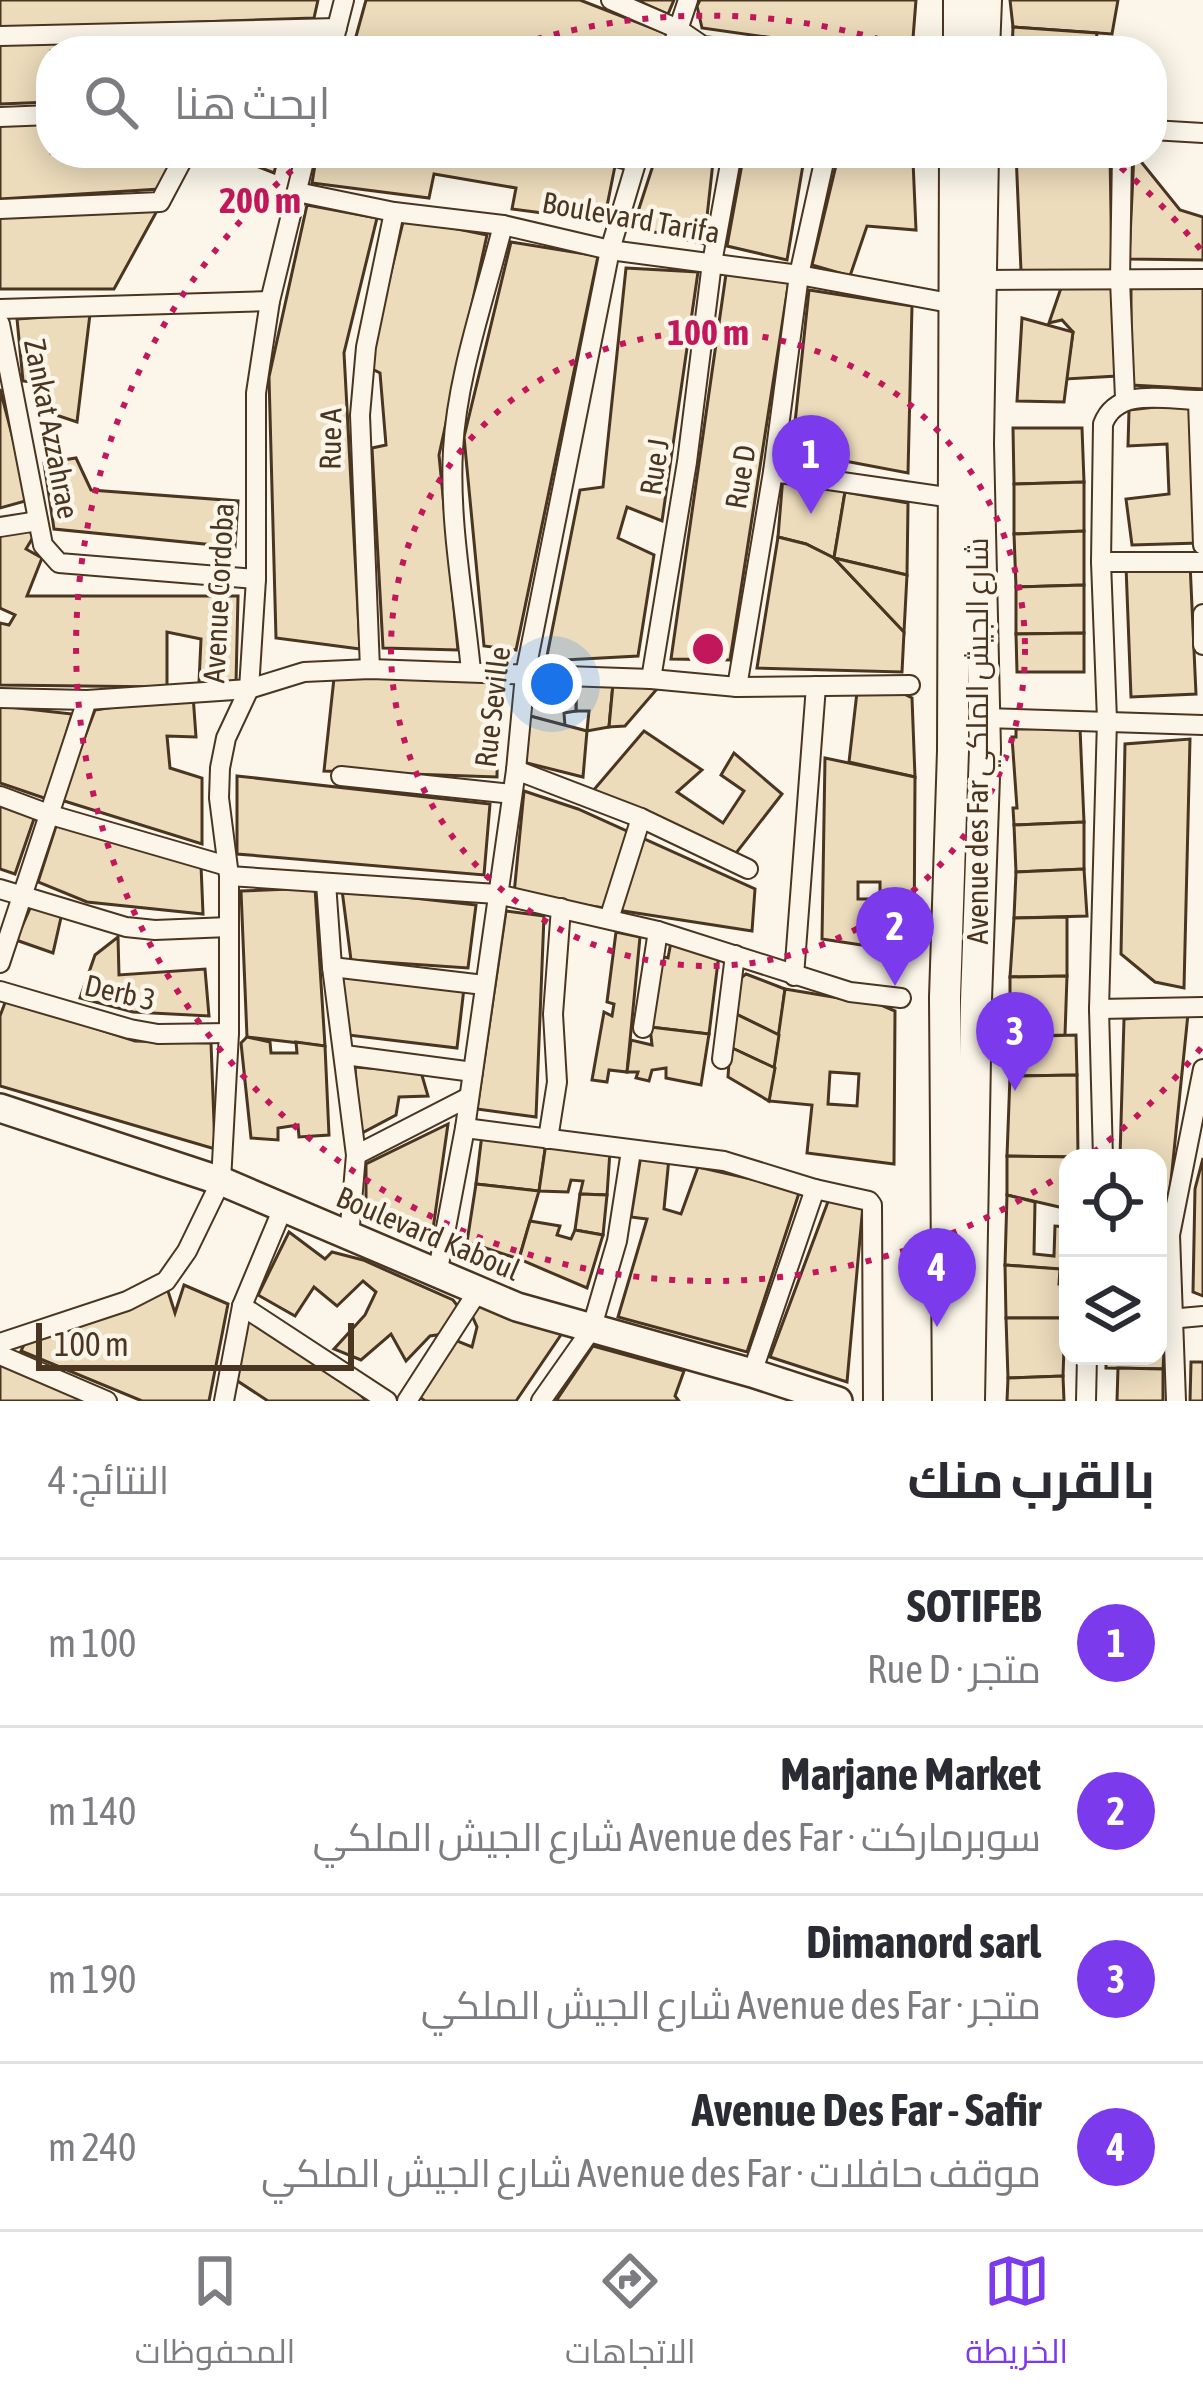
<!DOCTYPE html>
<html lang="ar">
<head>
<meta charset="utf-8">
<style>
  body { margin:0; font-family:"Asap Condensed",Cairo,sans-serif; background:#f2f2f3; color:#2b2b33; direction:rtl }
  .controls { position:absolute; right:36px; bottom:36px; display:grid; overflow:hidden; border-radius:24px; box-shadow:0 6px 30px #0003 }
  .controls button { width:108px; height:108px; display:grid; place-items:center; padding:0; border:0; border-bottom:3px solid #e1e1e2; background:#fff; color:#2b2b33; font:60px sans-serif }
  .scale { position:absolute; left:36px; bottom:30px; width:318px; box-sizing:border-box; padding-left:12px; border:6px solid #4a3520; border-top:0; font-size:33px; line-height:42px; white-space:nowrap; color:#4a3520; -webkit-text-stroke:9px #fbf6e9; paint-order:stroke }
  .you { position:absolute; left:552px; top:684px; width:42px; height:42px; margin:-30px; border:9px solid #fff; border-radius:50%; background:#1a73e8; box-shadow:0 0 0 18px #1a73e833 }
  .badge { display:grid; place-items:center; width:78px; height:78px; border-radius:50%; background:#7c3aed; color:#fff; font-size:39px; font-weight:700 }
  .pin { position:absolute; translate:-50% -99px; filter:drop-shadow(0 3px 6px #0008) }
  .pin::after { content:''; position:absolute; top:63px; width:42px; height:36px; background:inherit; clip-path:polygon(0 0,100% 0,50% 100%) }
  .list { margin:0; padding:0; list-style:none }
  h2 { display:flex; justify-content:space-between; align-items:center; height:156px; margin:0; padding:0 48px; font-size:51px }
  h2 small { font-size:39px; font-weight:400; color:#7c7c81 }
  .list li { display:grid; grid-template-columns:78px 1fr auto; gap:36px; align-items:center; box-sizing:border-box; height:168px; padding:0 48px; border-top:3px solid #e1e1e2 }
  .list b { display:block; font-size:45px; white-space:nowrap }
  .list p { margin:0; font-size:39px; white-space:nowrap; color:#7c7c81 }
  .list em { font-size:39px; font-style:normal; color:#7c7c81 }
  .icon { flex:none; width:66px; height:66px; fill:none; stroke:currentColor; stroke-width:2; stroke-linecap:round; stroke-linejoin:round }
  .map { position:relative; flex:none; width:1203px; height:1401px; overflow:hidden; direction:ltr }
  .search { position:absolute; background:#fff; box-shadow:0 6px 30px #0003; left:36px; right:36px; top:36px; height:132px; display:flex; align-items:center; gap:30px; box-sizing:border-box; padding:0 42px; border-radius:48px; color:#7c7c81; font-size:45px }
  .sheet { height:828px; background:#fff }
  nav { display:flex; justify-content:space-around; align-items:center; box-sizing:border-box; height:168px; border-top:3px solid #e1e1e2; background:#fff; font-size:33px; color:#7c7c81 }
  nav a { display:grid; justify-items:center; gap:6px }
  nav .on { color:#7c3aed }
  .map>svg:first-child { display:block }
</style>
</head>
<body>
<div class="map">
<svg width="1203" height="1401" viewBox="0 0 1203 1401">
  <rect width="100%" height="100%" fill="#fbf6e9"/>
  <g fill="#ecdcbc" stroke="#4a3520" stroke-width="3" fill-rule="evenodd">
    <path d="M 0,0 L 318,0 L 314,18 L 0,29 Z"/>
    <path d="M 366,0 L 580,0 L 670,35 L 666,51 L 352,51 Z"/>
    <path d="M 636,0 L 674,0 L 668,14 Z"/>
    <path d="M 700,0 L 916,0 L 912,51 L 867,51 L 702,28 L 697,6 Z"/>
    <path d="M 1010,0 L 1118,0 L 1112,34 L 1013,27 Z"/>
    <path d="M 1013,27 L 1097,33 L 1095,51 L 1012,51 Z"/>
    <path d="M 308,35 L 305,51 L 51,51 L 51,102 L 0,104 L 0,43 Z"/>
    <path d="M 0,121 L 51,121 L 51,153 L 180,153 L 160,189 L 0,199 Z"/>
    <path d="M 223,153 L 279,153 L 274,173 Z"/>
    <path d="M 317,153 L 582,153 L 616,161 L 604,221 L 512,209 L 516,188 L 434,174 L 429,198 L 312,183 Z"/>
    <path d="M 657,153 L 714,153 L 704,244 L 633,227 Z"/>
    <path d="M 744,153 L 805,153 L 787,260 L 727,246 Z"/>
    <path d="M 839,153 L 913,161 L 916,230 L 867,226 L 850,276 L 812,265 Z"/>
    <path d="M 1016,153 L 1110,153 L 1112,274 L 1021,271 Z"/>
    <path d="M 1134,153 L 1180,210 L 1203,217 L 1203,260 L 1129,259 Z"/>
    <path d="M 307,205 L 377,218 L 344,353 L 360,649 L 276,638 L 269,377 Z"/>
    <path d="M 158,209 L 114,289 L 0,289 L 0,213 Z"/>
    <path d="M 404,218 L 487,235 L 439,455 L 458,650 L 383,648 L 372,448 L 386,445 L 380,373 L 368,367 Z"/>
    <path d="M 511,242 L 598,256 L 516,650 L 484,646 L 464,437 Z"/>
    <path d="M 626,268 L 698,272 L 662,521 L 627,507 L 618,538 L 654,555 L 638,656 L 546,661 L 580,490 L 603,487 Z"/>
    <path d="M 726,274 L 789,280 L 730,660 L 671,659 Z"/>
    <path d="M 1203,287 L 1203,389 L 1131,385 L 1131,288 Z"/>
    <path d="M 1061,288 L 1115,288 L 1117,376 L 1066,379 L 1073,332 L 1062,320 L 1049,323 Z"/>
    <path d="M 809,290 L 912,306 L 908,473 L 792,451 Z"/>
    <path d="M 90,314 L 77,422 L 47,412 L 40,383 L 23,381 L 17,319 Z"/>
    <path d="M 1022,318 L 1073,332 L 1064,402 L 1017,401 Z"/>
    <path d="M 0,389 L 29,500 L 0,508 Z"/>
    <path d="M 1191,403 L 1199,543 L 1132,545 L 1126,499 L 1169,494 L 1167,444 L 1128,446 L 1129,410 Z"/>
    <path d="M 1013,428 L 1082,428 L 1084,482 L 1014,484 Z"/>
    <path d="M 76,458 L 91,490 L 238,501 L 235,547 L 54,529 L 44,463 Z"/>
    <path d="M 783,476 L 845,492 L 834,558 L 806,544 L 778,537 Z"/>
    <path d="M 1084,482 L 1084,531 L 1014,534 L 1014,484 Z"/>
    <path d="M 845,492 L 908,503 L 907,575 L 834,558 Z"/>
    <path d="M 16,526 L 35,534 L 26,549 L 42,558 L 27,596 L 238,596 L 236,684 L 199,683 L 201,639 L 167,632 L 167,687 L 0,685 L 0,623 L 9,625 L 15,615 L 0,608 L 0,533 Z"/>
    <path d="M 1084,531 L 1084,585 L 1016,587 L 1014,534 Z"/>
    <path d="M 778,537 L 806,544 L 834,558 L 904,632 L 902,672 L 757,668 Z"/>
    <path d="M 834,558 L 907,575 L 904,632 Z"/>
    <path d="M 1190,563 L 1196,694 L 1131,697 L 1126,566 Z"/>
    <path d="M 1084,585 L 1084,633 L 1016,634 L 1016,587 Z"/>
    <path d="M 1084,633 L 1084,672 L 1017,672 L 1016,634 Z"/>
    <path d="M 334,678 L 498,679 L 497,777 L 324,771 Z"/>
    <path d="M 613,684 L 609,727 L 587,731 L 589,711 L 576,711 L 576,686 Z"/>
    <path d="M 613,684 L 657,689 L 625,726 L 609,727 Z"/>
    <path d="M 533,686 L 576,686 L 576,711 L 564,713 L 565,726 L 530,716 Z"/>
    <path d="M 857,692 L 902,693 L 912,698 L 915,777 L 849,762 Z"/>
    <path d="M 193,695 L 196,737 L 167,736 L 170,768 L 202,778 L 202,844 L 61,800 L 95,710 Z"/>
    <path d="M 0,706 L 72,714 L 47,799 L 0,783 Z"/>
    <path d="M 530,716 L 587,731 L 583,777 L 523,762 Z"/>
    <path d="M 1080,728 L 1084,822 L 1014,825 L 1013,808 L 1017,808 L 1012,737 L 1016,737 L 1016,729 Z"/>
    <path d="M 644,731 L 702,770 L 677,792 L 723,823 L 744,791 L 721,775 L 734,753 L 782,794 L 733,857 L 592,792 Z"/>
    <path d="M 1190,739 L 1184,988 L 1155,982 L 1121,954 L 1125,744 Z"/>
    <path d="M 825,758 L 915,777 L 914,953 L 822,939 ZM 858,882 L 880,882 L 880,899 L 858,899 Z"/>
    <path d="M 237,776 L 490,804 L 484,875 L 237,854 Z"/>
    <path d="M 524,791 L 578,809 L 755,889 L 752,931 L 514,894 Z"/>
    <path d="M 0,800 L 36,813 L 15,874 L 0,869 Z"/>
    <path d="M 58,820 L 201,865 L 203,914 L 87,902 L 38,882 Z"/>
    <path d="M 1084,822 L 1084,869 L 1016,872 L 1014,825 Z"/>
    <path d="M 1084,869 L 1087,916 L 1014,918 L 1016,872 Z"/>
    <path d="M 315,888 L 325,1046 L 247,1037 L 241,891 Z"/>
    <path d="M 342,890 L 476,905 L 468,968 L 351,960 Z"/>
    <path d="M 32,904 L 62,913 L 53,953 L 16,940 Z"/>
    <path d="M 506,911 L 544,916 L 536,1117 L 477,1109 Z"/>
    <path d="M 1067,917 L 1067,976 L 1010,977 L 1014,918 Z"/>
    <path d="M 616,932 L 640,937 L 627,1072 L 609,1070 L 607,1082 L 592,1080 L 604,1012 L 612,1016 L 614,1004 L 607,1002 Z"/>
    <path d="M 118,937 L 119,975 L 205,969 L 209,1016 L 133,1012 L 80,998 L 95,955 Z"/>
    <path d="M 671,942 L 719,954 L 709,1034 L 650,1027 L 656,955 L 668,958 Z"/>
    <path d="M 342,974 L 464,988 L 457,1048 L 348,1035 Z"/>
    <path d="M 746,974 L 785,989 L 779,1035 L 732,1012 L 734,983 Z"/>
    <path d="M 1067,976 L 1065,1035 L 1010,1037 L 1010,977 Z"/>
    <path d="M 785,989 L 881,1005 L 895,1011 L 894,1164 L 807,1153 L 812,1105 L 769,1101 ZM 830,1072 L 859,1074 L 857,1106 L 828,1104 Z"/>
    <path d="M 6,1000 L 135,1041 L 211,1043 L 215,1149 L 0,1086 L 0,1016 Z"/>
    <path d="M 732,1012 L 779,1035 L 774,1068 L 730,1047 Z"/>
    <path d="M 1188,1014 L 1167,1220 L 1158,1220 L 1158,1158 L 1120,1158 L 1124,1019 Z"/>
    <path d="M 650,1027 L 709,1034 L 701,1085 L 666,1078 L 666,1068 L 652,1070 L 649,1081 L 636,1078 L 638,1072 L 627,1072 L 631,1040 L 652,1045 Z"/>
    <path d="M 1076,1035 L 1077,1075 L 1010,1076 L 1010,1037 Z"/>
    <path d="M 247,1037 L 270,1042 L 271,1053 L 297,1053 L 296,1042 L 325,1046 L 329,1135 L 299,1137 L 298,1125 L 278,1128 L 278,1140 L 251,1138 L 241,1043 Z"/>
    <path d="M 730,1047 L 775,1068 L 769,1101 L 728,1077 Z"/>
    <path d="M 355,1067 L 421,1072 L 428,1096 L 399,1097 L 396,1115 L 360,1134 Z"/>
    <path d="M 1077,1075 L 1078,1157 L 1007,1156 L 1010,1076 Z"/>
    <path d="M 448,1124 L 431,1243 L 366,1216 L 366,1164 Z"/>
    <path d="M 482,1134 L 546,1143 L 539,1191 L 476,1184 Z"/>
    <path d="M 546,1143 L 610,1151 L 607,1195 L 580,1194 L 583,1181 L 571,1180 L 568,1192 L 539,1191 Z"/>
    <path d="M 641,1155 L 669,1158 L 664,1209 L 681,1214 L 698,1167 L 800,1190 L 747,1352 L 618,1317 L 647,1219 L 631,1217 Z"/>
    <path d="M 1007,1156 L 1078,1157 L 1068,1158 L 1068,1209 L 1007,1195 Z"/>
    <path d="M 1203,1158 L 1203,1296 L 1193,1292 L 1195,1189 Z"/>
    <path d="M 476,1184 L 539,1191 L 519,1259 L 467,1242 Z"/>
    <path d="M 580,1194 L 607,1195 L 603,1235 L 575,1230 Z"/>
    <path d="M 1007,1195 L 1035,1202 L 1034,1254 L 1054,1256 L 1055,1226 L 1068,1227 L 1068,1270 L 1005,1265 Z"/>
    <path d="M 829,1199 L 863,1205 L 847,1382 L 770,1357 Z"/>
    <path d="M 530,1221 L 560,1226 L 557,1235 L 571,1239 L 575,1230 L 603,1235 L 587,1288 L 519,1259 Z"/>
    <path d="M 289,1232 L 325,1259 L 332,1252 L 363,1260 L 453,1300 L 460,1309 L 443,1334 L 430,1336 L 406,1361 L 391,1334 L 361,1360 L 334,1349 L 365,1315 L 376,1292 L 363,1281 L 337,1306 L 314,1287 L 295,1316 L 258,1295 Z"/>
    <path d="M 1158,1248 L 1162,1248 L 1164,1299 L 1158,1299 Z"/>
    <path d="M 1005,1265 L 1060,1269 L 1059,1284 L 1065,1284 L 1065,1318 L 1006,1318 Z"/>
    <path d="M 184,1285 L 228,1304 L 209,1401 L 142,1401 L 21,1351 L 27,1338 L 167,1288 L 175,1313 Z"/>
    <path d="M 478,1302 L 567,1326 L 516,1401 L 425,1401 L 414,1393 L 450,1338 L 472,1347 L 477,1327 L 470,1311 Z"/>
    <path d="M 246,1318 L 330,1368 L 367,1401 L 268,1401 L 230,1376 Z"/>
    <path d="M 1006,1318 L 1065,1318 L 1063,1376 L 1008,1378 Z"/>
    <path d="M 1158,1332 L 1165,1332 L 1163,1369 L 1106,1368 L 1106,1356 L 1158,1356 Z"/>
    <path d="M 593,1346 L 684,1371 L 675,1396 L 679,1401 L 556,1401 Z"/>
    <path d="M 0,1358 L 97,1401 L 0,1401 Z"/>
    <path d="M 1191,1362 L 1203,1362 L 1203,1401 L 1190,1401 Z"/>
    <path d="M 1118,1368 L 1163,1369 L 1163,1401 L 1117,1401 Z"/>
    <path d="M 1063,1376 L 1064,1401 L 1007,1401 L 1008,1378 Z"/>
  </g>
  <g fill="none" stroke-linecap="round" stroke-linejoin="round">
    <g stroke="#4a3520" stroke-width="22">
      <g id="street">
        <path d="M 611,0 L 678,29 L 703,46 L 747,51"/>
        <path d="M 0,36 L 337,28"/>
        <path d="M 331,51 L 344,0"/>
        <path d="M 671,51 L 688,0"/>
        <path d="M 0,117 L 51,115"/>
        <path d="M 1152,130 L 1203,133"/>
        <path d="M 601,153 L 636,162"/>
        <path d="M 1122,153 L 1120,280 L 1125,398"/>
        <path d="M 297,192 L 394,212 L 503,225 L 610,250 L 799,275 L 955,304"/>
        <path d="M 0,209 L 160,202 L 186,153"/>
        <path d="M 981,280 L 1203,279"/>
        <path d="M 0,309 L 270,301"/>
        <path d="M 0,324 L 43,545 L 59,563 L 256,579"/>
        <path d="M 1198,401 L 1203,545"/>
        <path d="M 773,472 L 953,498"/>
        <path d="M 0,527 L 38,521"/>
        <path d="M 1101,562 L 1203,562"/>
        <path d="M 1203,614 L 1203,645"/>
        <path d="M 370,669 L 360,415 L 366,347 L 394,212"/>
        <path d="M 471,671 C 464,598 449,523 453,450 C 457,375 485,298 503,225"/>
        <path d="M 651,679 L 687,462 L 712,263 L 732,153"/>
        <path d="M 737,687 L 773,472 L 799,275 L 826,153"/>
        <path d="M 0,698 L 87,700 L 249,689 L 304,672 L 370,669 L 651,679 L 737,687 L 910,685"/>
        <path d="M 984,718 L 1203,725"/>
        <path d="M 516,770 L 641,818 L 748,869"/>
        <path d="M 341,776 L 512,794"/>
        <path d="M 0,796 L 51,815 L 227,866"/>
        <path d="M 229,876 L 497,894 L 658,931 L 850,992 L 901,998"/>
        <path d="M 326,883 L 332,967 L 356,1155 L 349,1237"/>
        <path d="M 0,889 L 126,927 L 155,930 L 229,927"/>
        <path d="M 609,919 L 641,818"/>
        <path d="M 0,963 L 87,700"/>
        <path d="M 332,967 L 484,985"/>
        <path d="M 794,976 L 816,686"/>
        <path d="M 0,991 L 130,1029 L 158,1034 L 229,1033"/>
        <path d="M 1099,1009 L 1203,1007"/>
        <path d="M 643,1028 L 658,931"/>
        <path d="M 345,1055 L 473,1072"/>
        <path d="M 722,1059 L 735,955"/>
        <path d="M 465,1128 L 724,1161 L 815,1189 L 869,1201 L 872,1205 L 873,1401"/>
        <path d="M 548,1139 L 557,1082 L 553,1014 L 561,908"/>
        <path d="M 356,1155 L 469,1097"/>
        <path d="M 1103,1158 L 1099,1009 L 1107,720 L 1101,562 L 1103,424 C 1118,385 1169,401 1203,400"/>
        <path d="M 437,1275 L 465,1128 L 516,770 L 525,675 L 610,250 L 639,153"/>
        <path d="M 242,1306 L 387,1401"/>
        <path d="M 1158,1320 L 1203,1316"/>
        <path d="M 0,1343 L 127,1301 L 166,1281 L 187,1251 L 221,1181 L 229,1033 L 229,876 L 219,798 L 220,768 L 226,738 L 249,689 L 256,579 L 256,393 L 270,301 L 306,153"/>
        <path d="M 0,1355 L 107,1401"/>
        <path d="M 752,1373 L 815,1189"/>
        <path d="M 224,1401 L 242,1306 L 283,1208"/>
        <path d="M 407,1401 L 478,1291"/>
        <path d="M 541,1401 L 591,1330 L 617,1241 L 631,1151"/>
        <path d="M 1086,1401 L 1087,1356"/>
        <path d="M 1176,1401 L 1170,1235 L 1203,1069"/>
      </g>
    </g>
    <g stroke="#4a3520" stroke-width="32">
      <path id="secondary" d="M 0,1108 L 221,1181 L 517,1307 L 752,1373 L 838,1401"/>
    </g>
    <g stroke="#4a3520" stroke-width="34">
      <g id="primary">
        <path d="M 959,51 L 959,0"/>
        <path d="M 984,51 L 986,0"/>
        <path d="M 948,1401 L 945,997 L 953,751 L 955,153"/>
        <path d="M 969,1401 L 976,1000 L 985,749 L 978,444 L 983,153"/>
      </g>
    </g>
    <use href="#street" stroke="#fbf6e9" stroke-width="18"/>
    <use href="#secondary" stroke="#fbf6e9" stroke-width="27"/>
    <use href="#primary" stroke="#fbf6e9" stroke-width="30"/>
  </g>
  <g fill="none" stroke="#c2185b" stroke-width="6" stroke-dasharray="6 12">
    <circle cx="708" cy="649" r="317"/>
    <path d="M1201 1048A634 634 0 0 1 1090 1155M1067 1171A634 634 0 0 1 309 156M502 50A634 634 0 0 1 914 50M1107 156A634 634 0 0 1 1201 250"/>
  </g>
  <g text-anchor="middle" stroke-width="9" stroke-linejoin="round" paint-order="stroke">
    <g font-size="30" fill="#4a3520" stroke="#fbf6e9">
      <text transform="translate(631 218) rotate(10)" y="10">Boulevard Tarifa</text>
      <text transform="translate(51 429) rotate(79)" y="10">Zankat Azzahrae</text>
      <text transform="translate(331 439) rotate(-89)" y="10">Rue A</text>
      <text transform="translate(655 467) rotate(-81)" y="10">Rue J</text>
      <text transform="translate(741 477) rotate(-81)" y="10">Rue D</text>
      <text transform="translate(219 593) rotate(-87)" y="10">Avenue Cordoba</text>
      <text transform="translate(493 707) rotate(-83)" y="10">Rue Seville</text>
      <text transform="translate(978 741) rotate(-90)" y="10">Avenue des Far شارع الجيش الملكي</text>
      <text transform="translate(120 993) rotate(13)" y="10">Derb 3</text>
      <text transform="translate(428 1234) rotate(23)" y="10">Boulevard Kaboul</text>
    </g>
  </g>
  <circle cx="708" cy="649" r="18" fill="#c2185b" stroke="#fbf6e9" stroke-width="6"/>
  <g font-size="36" text-anchor="middle" font-weight="bold" fill="#c2185b" stroke="#fbf6e9" stroke-width="9" stroke-linejoin="round" paint-order="stroke">
    <text x="260" y="213">200 m</text>
    <text x="708" y="345">100 m</text>
  </g>
</svg>
<div class="controls">
<button><svg class="icon" aria-label="locate" viewBox="0 0 24 24"><circle cx="12" cy="12" r="6"/><path d="M12 2v4M12 18v4M2 12h4M18 12h4"/></svg></button>
<button><svg class="icon" aria-label="layers" viewBox="0 0 24 24"><path d="M12 4l9 5-9 5-9-5zM3 14l9 5 9-5"/></svg></button>
</div>
<div class="scale">100 m</div>
<div class="you"></div>
<div class="pin badge" style="left:811px;top:514px">1</div>
<div class="pin badge" style="left:895px;top:986px">2</div>
<div class="pin badge" style="left:1015px;top:1091px">3</div>
<div class="pin badge" style="left:937px;top:1327px">4</div>
<div class="search"><svg class="icon" aria-label="search" viewBox="0 0 24 24"><circle cx="10" cy="10" r="6"/><path d="M15 15l6 6"/></svg>ابحث هنا</div>
</div>
<section class="sheet">
<h2>بالقرب منك<small>النتائج: 4</small></h2>
<ul class="list">
<li><span class="badge">1</span><div><b>SOTIFEB</b><p>متجر · Rue D</p></div><em>100 m</em></li>
<li><span class="badge">2</span><div><b>Marjane Market</b><p>سوبرماركت · Avenue des Far شارع الجيش الملكي</p></div><em>140 m</em></li>
<li><span class="badge">3</span><div><b>Dimanord sarl</b><p>متجر · Avenue des Far شارع الجيش الملكي</p></div><em>190 m</em></li>
<li><span class="badge">4</span><div><b>Avenue Des Far - Safir</b><p>موقف حافلات · Avenue des Far شارع الجيش الملكي</p></div><em>240 m</em></li>
</ul>
</section>
<nav>
<a class="on"><svg class="icon" aria-label="map" viewBox="0 0 24 24"><path d="M3 6l6-2 6 2 6-2v14l-6 2-6-2-6 2zM9 4v14M15 6v14"/></svg>الخريطة</a>
<a><svg class="icon" aria-label="directions" viewBox="0 0 24 24"><path d="M12 3l9 9-9 9-9-9zM9 14v-3h6M13 9l2 2-2 2"/></svg>الاتجاهات</a>
<a><svg class="icon" aria-label="saved" viewBox="0 0 24 24"><path d="M7 4h10v16l-5-4-5 4z"/></svg>المحفوظات</a>
</nav>
</body>
</html>
